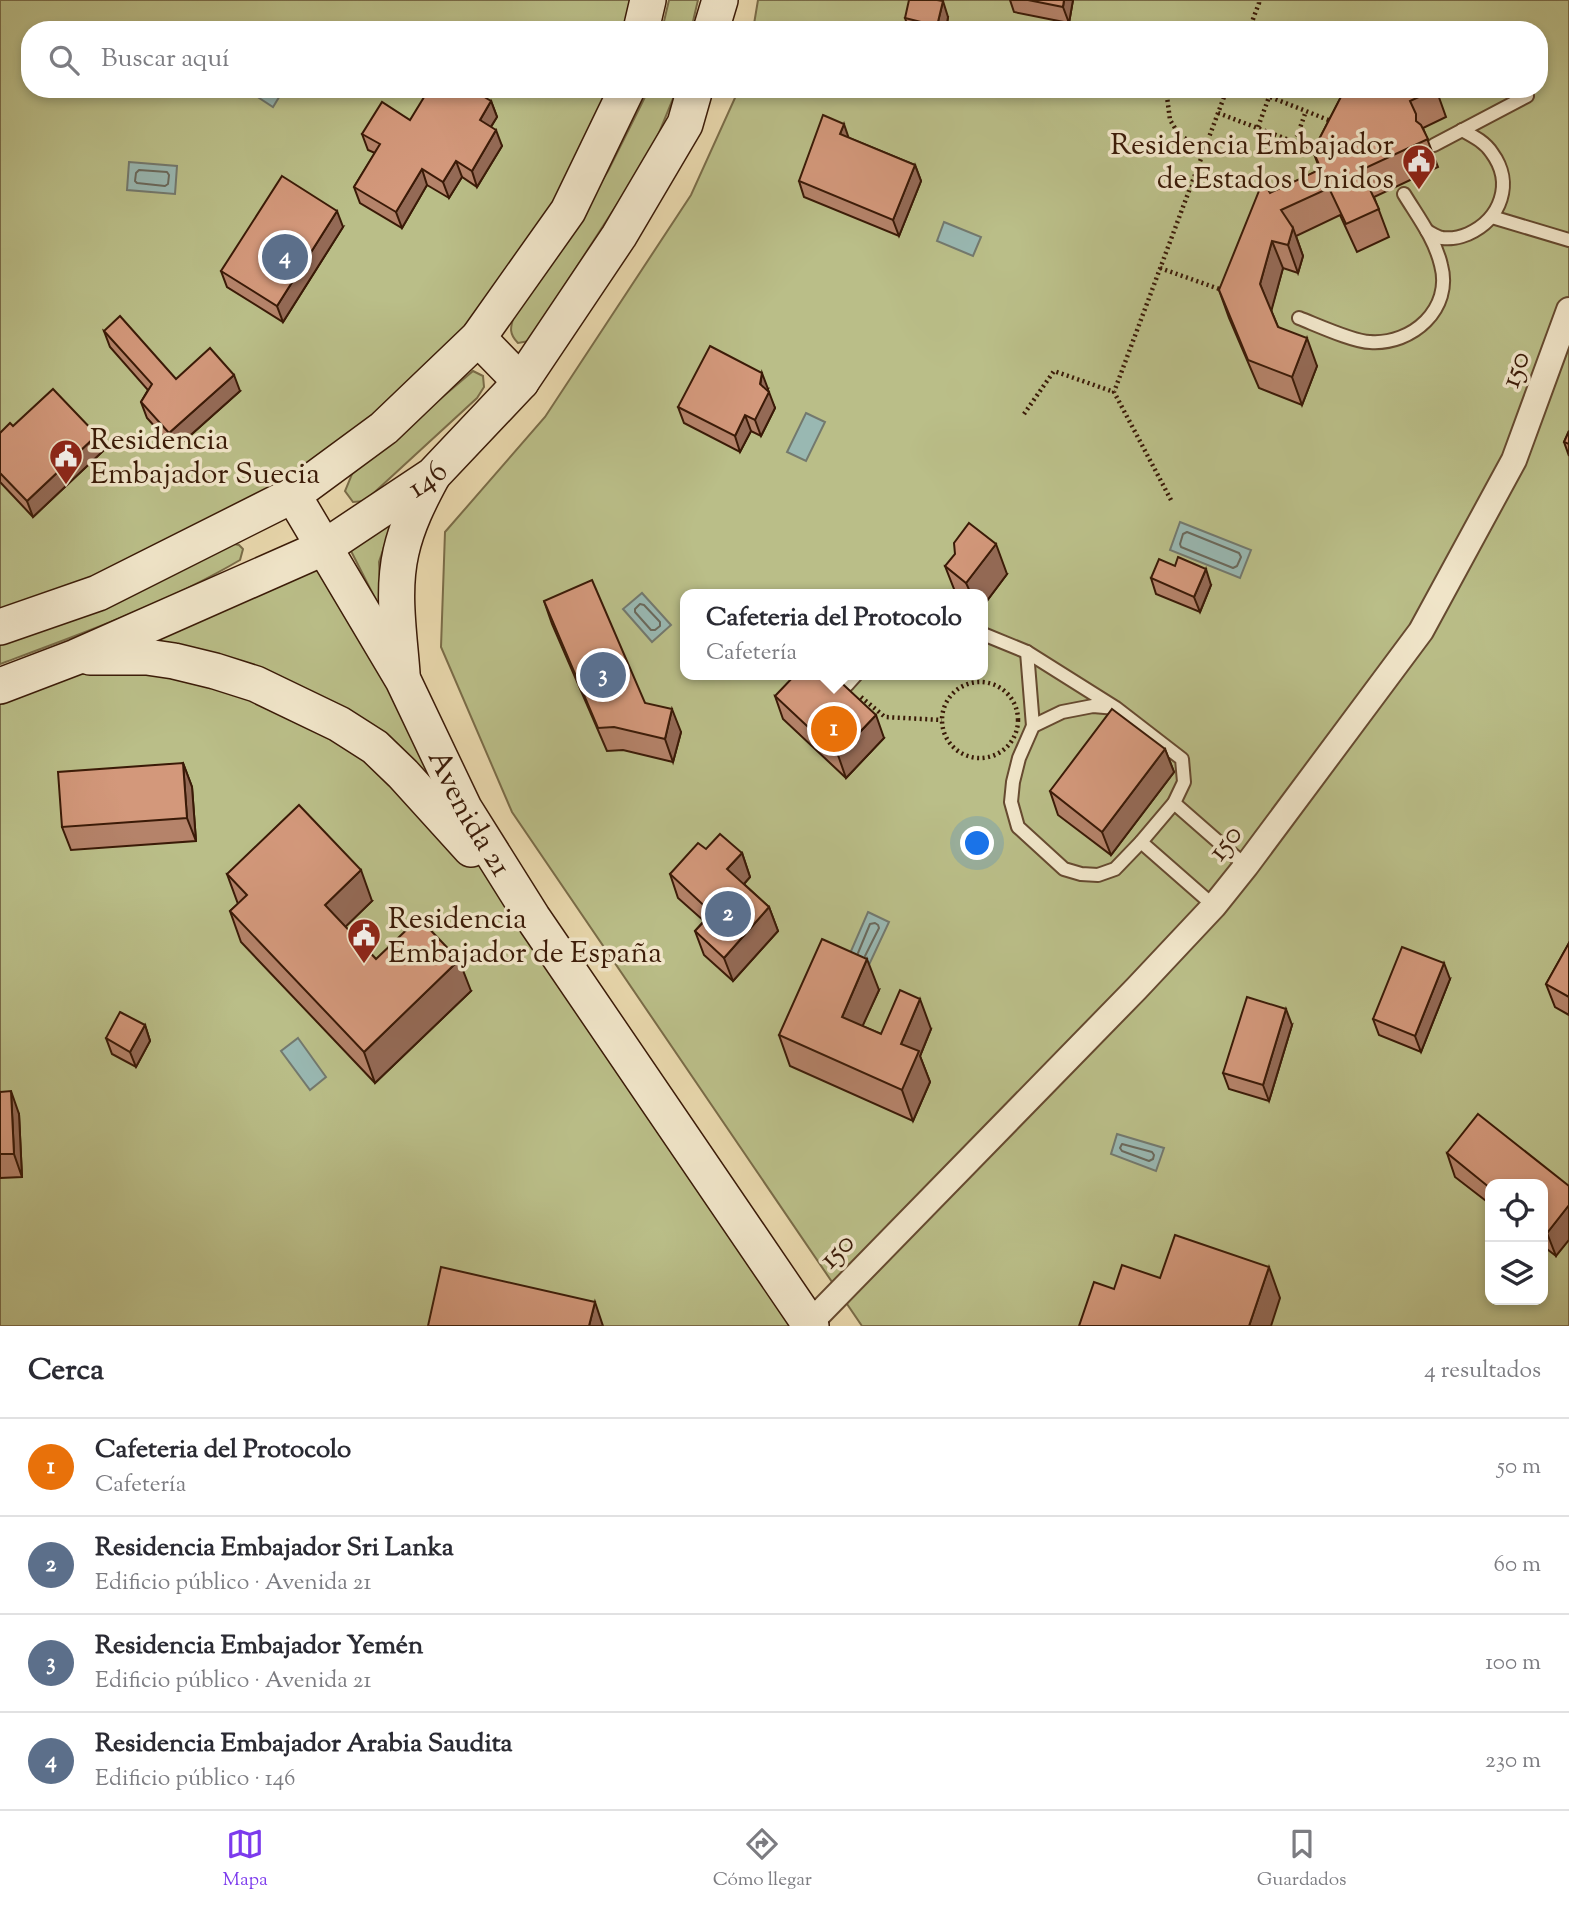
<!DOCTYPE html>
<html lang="es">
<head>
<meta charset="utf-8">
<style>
  body { margin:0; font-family:"Sorts Mill Goudy",serif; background:#f2f2f3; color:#2b2b33 }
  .controls { position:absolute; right:21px; bottom:21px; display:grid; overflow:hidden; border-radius:14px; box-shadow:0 4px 10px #0003 }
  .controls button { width:63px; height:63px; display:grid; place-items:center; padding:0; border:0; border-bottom:2px solid #e1e1e2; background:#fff; color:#2b2b33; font:35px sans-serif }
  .you { position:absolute; left:978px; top:844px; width:24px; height:24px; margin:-18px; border:5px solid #fff; border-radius:50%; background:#1a73e8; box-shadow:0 0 0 10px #1a73e833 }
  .badge { display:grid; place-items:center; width:46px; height:46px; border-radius:50%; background:#7c3aed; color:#fff; font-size:23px; font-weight:700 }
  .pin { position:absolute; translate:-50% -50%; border:4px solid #fff; box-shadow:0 2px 7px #0006 }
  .popup { position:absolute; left:680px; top:589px; width:308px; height:91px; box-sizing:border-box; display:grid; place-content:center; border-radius:14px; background:#fff; filter:drop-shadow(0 2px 5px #0005); font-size:23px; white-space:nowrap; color:#7c7c81 }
  .popup b { font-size:26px; color:#2b2b33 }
  .popup::after { content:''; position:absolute; left:50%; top:100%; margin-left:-14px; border:14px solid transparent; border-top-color:#fff }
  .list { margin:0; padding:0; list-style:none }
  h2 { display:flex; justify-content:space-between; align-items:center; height:91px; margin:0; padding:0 28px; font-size:30px }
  h2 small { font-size:23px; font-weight:400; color:#7c7c81 }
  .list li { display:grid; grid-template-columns:46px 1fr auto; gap:21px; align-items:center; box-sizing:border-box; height:98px; padding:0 28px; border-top:2px solid #e1e1e2 }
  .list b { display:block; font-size:26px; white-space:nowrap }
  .list p { margin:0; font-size:23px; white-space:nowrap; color:#7c7c81 }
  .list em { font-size:23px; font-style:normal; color:#7c7c81 }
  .icon { flex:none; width:38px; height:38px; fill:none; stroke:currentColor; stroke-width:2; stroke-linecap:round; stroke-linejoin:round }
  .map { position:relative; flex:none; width:1569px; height:1326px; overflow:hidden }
  .search { position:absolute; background:#fff; box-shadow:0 4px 10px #0003; left:21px; right:21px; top:21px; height:77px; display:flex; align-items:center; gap:18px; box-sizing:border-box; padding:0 24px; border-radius:28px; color:#7c7c81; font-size:26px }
  .sheet { height:483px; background:#fff }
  nav { display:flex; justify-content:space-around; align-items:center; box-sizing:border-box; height:98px; border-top:2px solid #e1e1e2; background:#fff; font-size:19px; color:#7c7c81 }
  nav a { display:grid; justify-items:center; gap:4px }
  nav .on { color:#7c3aed }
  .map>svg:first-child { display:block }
</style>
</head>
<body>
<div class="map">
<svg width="1569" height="1326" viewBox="0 0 1569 1326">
  <rect width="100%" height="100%" fill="#e9d8ad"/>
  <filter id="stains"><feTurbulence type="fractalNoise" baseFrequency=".00286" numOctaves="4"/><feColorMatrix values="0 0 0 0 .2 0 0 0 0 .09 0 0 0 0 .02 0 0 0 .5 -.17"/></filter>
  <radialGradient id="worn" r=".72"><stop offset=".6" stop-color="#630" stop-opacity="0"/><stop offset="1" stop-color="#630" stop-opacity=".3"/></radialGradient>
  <g fill="#babe88" stroke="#7a6c48" stroke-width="2" fill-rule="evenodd">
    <path d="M 0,0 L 648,0 L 641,30 L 30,30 L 30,89 L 627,89 L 478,338 L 293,495 L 0,627 Z"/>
    <path d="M 669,0 L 698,0 L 691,30 L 662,30 Z"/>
    <path d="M 758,0 L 1569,0 L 1569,1326 L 862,1326 L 512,812 L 441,647 L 445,532 L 545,417 L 691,195 L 739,89 L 1539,89 L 1539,30 L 753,30 ZM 685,594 L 983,594 L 983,675 L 685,675 ZM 1490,1184 L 1543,1184 L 1543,1300 L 1490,1300 Z"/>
    <path d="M 649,89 L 677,89 L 652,150 L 529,341 L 518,343 C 509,334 510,328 514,316 L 608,171 Z"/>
    <path d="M 473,371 L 483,376 L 484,387 L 477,398 L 365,501 L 353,502 L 345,491 L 352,474 Z"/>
    <path d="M 396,518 L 387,538 L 379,562 L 381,610 L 350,549 Z"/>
    <path d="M 230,543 L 239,545 L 243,549 L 240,560 C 165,604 81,634 0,664 L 0,640 Z"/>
    <path d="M 325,547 L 403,680 L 811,1326 L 0,1326 L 0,686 Z"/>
  </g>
  <g fill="#99b8b2" stroke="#73796e" stroke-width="2">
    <path d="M 252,89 L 284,89 L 273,107 L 250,92 Z"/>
    <path d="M 129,162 L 177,166 L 175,194 L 127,190 Z"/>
    <path d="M 944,222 L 981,237 L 973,256 L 937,241 Z"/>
    <path d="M 806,413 L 825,422 L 806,461 L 787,452 Z"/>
    <path d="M 1180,522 L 1251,550 L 1240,578 L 1170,550 Z"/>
    <path d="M 642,593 L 671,625 L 652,642 L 623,609 Z"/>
    <path d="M 868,912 L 889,922 L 868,967 L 848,958 Z"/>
    <path d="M 298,1038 L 326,1077 L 310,1090 L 281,1051 Z"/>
    <path d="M 1117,1134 L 1164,1148 L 1156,1171 L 1111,1154 Z"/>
  </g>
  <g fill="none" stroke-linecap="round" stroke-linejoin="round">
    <g stroke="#6a695c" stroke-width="2">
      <path d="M 139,170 L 167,172 L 169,175 L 168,184 L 165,186 L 137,183 L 135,181 L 136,173 Z"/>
      <path d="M 1187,532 L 1239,553 L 1241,557 L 1237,566 L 1233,568 L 1181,547 L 1180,544 L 1183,534 Z"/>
      <path d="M 640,604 L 644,605 L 660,622 L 660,626 L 655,630 L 651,630 L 635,612 L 635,609 Z"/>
      <path d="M 858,953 L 870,924 L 875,923 L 878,925 L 879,928 L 865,956"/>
      <path d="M 1122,1144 L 1152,1152 L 1154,1155 L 1153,1159 L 1149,1161 L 1122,1151 L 1120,1148 Z"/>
    </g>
    <g stroke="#664a30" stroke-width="16">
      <g id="lane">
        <path d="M 1434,145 L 1527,96"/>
        <path d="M 1492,217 L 1569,240"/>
        <path d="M 1427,231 C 1431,233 1437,237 1442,238 C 1450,239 1461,237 1468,234 C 1501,219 1514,183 1492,153 C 1485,142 1473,136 1462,130"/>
        <path d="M 1299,318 C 1317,325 1354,342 1370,342 C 1412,345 1453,309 1441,265 C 1435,239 1418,217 1404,194"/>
        <path d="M 983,634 L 1027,652 L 1116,708 L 1182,759 L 1184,782 L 1174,803 L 1141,842 L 1115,869 L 1098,875 L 1081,874 L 1064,869 L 1018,827 L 1011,802 L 1013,782 L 1019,758 L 1033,726 L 1062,712 L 1093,706 L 1116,708"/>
        <path d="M 1027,652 L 1033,726"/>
        <path d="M 847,685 L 856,675"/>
        <path d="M 1174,803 L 1246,866"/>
        <path d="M 1141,842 L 1214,906"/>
      </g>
    </g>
    <g stroke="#664a30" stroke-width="28">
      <path id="street" d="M 807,1326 L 1136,989 L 1214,906 L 1246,866 L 1421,631 L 1514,460 L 1569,310"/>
    </g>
    <g stroke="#3a1a07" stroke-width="38">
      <g id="secondary">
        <path d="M 641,30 L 648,0"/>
        <path d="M 711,30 L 720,0"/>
        <path d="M 478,338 L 521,382"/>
        <path id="s1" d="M 293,495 L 403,680 L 464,808 L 533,918 L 811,1326"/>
        <path d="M 0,627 L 98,593 L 293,495 L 384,428 L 478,338 L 568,211 L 627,89"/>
        <path d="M 90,657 L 147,657 L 174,661 L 215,671 L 256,684 L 339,724 L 375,747 L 403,774 L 471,849"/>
        <path d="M 402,673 C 399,633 392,591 401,552 C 407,525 419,501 432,477"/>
        <path id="s2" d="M 0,686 L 76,657 L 325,547 L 433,475 L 521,382 L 619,236 L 685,124 L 695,89"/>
      </g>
    </g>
    <g stroke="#3a1a07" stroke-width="4.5" stroke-dasharray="2 3.5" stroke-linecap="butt">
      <path d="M 1208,30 C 1222,24 1234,26 1248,30"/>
      <path d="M 1249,30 L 1259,3 L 1259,0"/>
      <path d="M 1166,89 L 1170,120 L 1180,136 L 1205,148"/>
      <path d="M 1250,89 L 1331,121"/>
      <path d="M 1218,113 L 1318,151"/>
      <path d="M 1258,127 L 1269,97"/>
      <path d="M 1295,142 L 1306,111"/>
      <path d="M 1160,268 L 1222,290"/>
      <path d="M 1024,414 L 1054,371 L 1114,392"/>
      <path d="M 1171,500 L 1114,392 L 1227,89"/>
      <circle cx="980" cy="720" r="38"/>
      <path d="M 861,697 L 885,717 L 942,720"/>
    </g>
    <use href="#lane" stroke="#f1e6ca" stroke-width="12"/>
    <use href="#street" stroke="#f1e6ca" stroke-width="24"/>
    <use href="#secondary" stroke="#f1e6ca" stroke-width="35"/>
  </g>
  <g fill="#b5836a" stroke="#3a1a07" stroke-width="2">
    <path d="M 1010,0 L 1073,0 L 1069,23 L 1014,12 Z"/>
    <path d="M 948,17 L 946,30 L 909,30 L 905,18 Z"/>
    <path d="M 1341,89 L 1436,89 L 1446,117 L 1423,128 L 1438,167 L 1374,197 L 1389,237 L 1357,252 L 1340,215 L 1296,236 L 1303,256 L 1298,273 L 1283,268 L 1271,310 L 1278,327 L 1317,366 L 1302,405 L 1259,388 L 1229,318 L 1219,290 L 1270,193 L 1320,170 L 1313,151 L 1343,93 Z"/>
    <path d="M 454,96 L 491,101 L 497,117 L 491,127 L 502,146 L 477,187 L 462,177 L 449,198 L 427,185 L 402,228 L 360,203 L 354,187 L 375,153 L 368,150 L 362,134 L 410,120 Z"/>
    <path d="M 849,138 L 915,165 L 921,181 L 899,236 L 804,197 L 799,181 Z"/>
    <path d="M 343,227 L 283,322 L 227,287 L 221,271 Z"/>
    <path d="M 104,331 L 176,379 L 240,391 L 175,449 L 147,418 L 141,402 L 148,390 L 110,347 Z"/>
    <path d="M 768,389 L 767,391 L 775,408 L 761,436 L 751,431 L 740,452 L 684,423 L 678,407 Z"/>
    <path d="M 13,426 L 103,451 L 33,517 L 0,482 L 0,433 Z"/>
    <path d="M 1569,431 L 1569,456 L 1564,442 Z"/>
    <path d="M 945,566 L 1007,574 L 983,606 L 983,594 L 956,594 Z"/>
    <path d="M 1151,578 L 1211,585 L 1200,612 L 1156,594 Z"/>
    <path d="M 544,601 L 645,703 L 681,732 L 673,762 L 623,750 L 607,751 L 552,624 Z"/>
    <path d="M 775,696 L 884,738 L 846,778 L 783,719 Z"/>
    <path d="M 1165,749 L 1174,772 L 1111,855 L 1058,815 L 1050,791 Z"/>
    <path d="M 183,763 L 192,787 L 196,841 L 71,850 L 62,827 Z"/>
    <path d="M 706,849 L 742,853 L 750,877 L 744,884 L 769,907 L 778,931 L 733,981 L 704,955 L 695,931 L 704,921 L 678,898 L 670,874 Z"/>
    <path d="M 227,874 L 372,901 L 345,927 L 376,959 L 471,991 L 375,1083 L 241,942 L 230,911 L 238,904 Z"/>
    <path d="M 1569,943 L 1569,1015 L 1555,1007 L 1546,984 Z"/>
    <path d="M 1450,979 L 1421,1052 L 1379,1035 L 1373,1019 Z"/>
    <path d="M 879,990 L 862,1026 L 881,1034 L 931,1029 L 920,1056 L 930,1082 L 913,1121 L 790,1066 L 779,1035 Z"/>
    <path d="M 145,1025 L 150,1041 L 136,1067 L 112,1054 L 106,1038 Z"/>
    <path d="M 1292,1025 L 1269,1101 L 1229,1089 L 1223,1073 Z"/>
    <path d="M 0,1092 L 19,1114 L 22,1177 L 0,1178 Z"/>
    <path d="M 1447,1153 L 1569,1186 L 1556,1256 L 1543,1246 L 1543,1184 L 1490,1184 L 1490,1204 L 1455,1177 Z"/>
  </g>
  <g fill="#946a56" stroke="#3a1a07" stroke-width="2">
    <path d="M 1064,0 L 1073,0 L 1069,23 L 1063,7 Z"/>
    <path d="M 943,1 L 948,17 L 946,30 L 939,30 L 937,26 Z"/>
    <path d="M 491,101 L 497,117 L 485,136 L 480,120 Z"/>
    <path d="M 844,124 L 849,139 L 840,134 Z"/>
    <path d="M 496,130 L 502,146 L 477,187 L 472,171 Z"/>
    <path d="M 456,161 L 462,177 L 449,198 L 443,182 Z"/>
    <path d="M 915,165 L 921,181 L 899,236 L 893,220 Z"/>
    <path d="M 422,169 L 427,185 L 402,228 L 396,212 Z"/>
    <path d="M 337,211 L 343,227 L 283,322 L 277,306 Z"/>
    <path d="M 1293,228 L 1303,256 L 1298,273 L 1288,245 Z"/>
    <path d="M 1272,241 L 1283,268 L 1271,312 L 1260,284 Z"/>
    <path d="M 1307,338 L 1317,366 L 1302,405 L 1292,377 Z"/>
    <path d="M 762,373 L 768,389 L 765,399 L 769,392 L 775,408 L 761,436 L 755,420 Z"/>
    <path d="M 234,375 L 240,391 L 175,449 L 169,433 Z"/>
    <path d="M 745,415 L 751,431 L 740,452 L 735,436 Z"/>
    <path d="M 97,435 L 103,451 L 33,517 L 27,501 Z"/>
    <path d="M 996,544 L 1007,574 L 983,606 L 983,594 L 971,594 L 966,583 Z"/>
    <path d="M 1206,569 L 1211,585 L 1200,612 L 1194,597 Z"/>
    <path d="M 672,709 L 681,732 L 673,762 L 665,739 Z"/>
    <path d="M 876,715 L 884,738 L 846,778 L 838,755 Z"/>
    <path d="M 1165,749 L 1174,772 L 1111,855 L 1102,832 Z"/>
    <path d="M 183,763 L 192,787 L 196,841 L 187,818 Z"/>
    <path d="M 742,853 L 750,877 L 736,893 L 727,869 Z"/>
    <path d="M 361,870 L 372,901 L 336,936 L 325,905 Z"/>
    <path d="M 769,907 L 778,931 L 733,981 L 724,958 Z"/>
    <path d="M 867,959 L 879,990 L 853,1047 L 842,1017 Z"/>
    <path d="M 459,960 L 471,991 L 375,1083 L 364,1052 Z"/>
    <path d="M 1444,963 L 1450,979 L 1421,1052 L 1415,1036 Z"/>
    <path d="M 920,999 L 931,1029 L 920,1056 L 930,1082 L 913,1121 L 902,1090 L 901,1044 Z"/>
    <path d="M 1286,1009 L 1292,1025 L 1269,1101 L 1263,1085 Z"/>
    <path d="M 145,1025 L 150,1041 L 136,1067 L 130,1052 Z"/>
    <path d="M 11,1091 L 19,1114 L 22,1177 L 14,1154 Z"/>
    <path d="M 1569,1205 L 1569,1240 L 1556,1256 L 1547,1233 Z"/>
    <path d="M 1269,1267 L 1280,1298 L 1271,1326 L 1249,1326 Z"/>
    <path d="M 595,1302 L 603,1326 L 589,1326 Z"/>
  </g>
  <g fill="#d3987b" stroke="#3a1a07" stroke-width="2">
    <path d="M 909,0 L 937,0 L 943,1 L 937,26 L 905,18 Z"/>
    <path d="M 1028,0 L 1064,0 L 1063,7 Z"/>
    <path d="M 429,89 L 443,89 L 454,96 L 458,89 L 471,89 L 491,101 L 480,120 L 496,130 L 472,171 L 456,161 L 443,182 L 422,169 L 396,212 L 354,187 L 380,144 L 362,134 L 382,102 L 410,120 Z"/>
    <path d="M 1345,89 L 1436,89 L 1410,101 L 1416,114 L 1416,121 L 1421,125 L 1428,139 L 1361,170 L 1379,209 L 1346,224 L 1329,188 L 1281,210 L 1293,228 L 1288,245 L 1272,241 L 1260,284 L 1278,327 L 1307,338 L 1292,377 L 1248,360 L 1219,290 L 1263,181 L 1270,193 L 1321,169 L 1313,151 Z"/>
    <path d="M 823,115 L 844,124 L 840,134 L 915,165 L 893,220 L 799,181 Z"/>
    <path d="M 282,176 L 337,211 L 277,306 L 221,271 Z"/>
    <path d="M 120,316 L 176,379 L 210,348 L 234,375 L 169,433 L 141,402 L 152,384 L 104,331 Z"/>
    <path d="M 710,346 L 762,373 L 760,384 L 769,392 L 755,420 L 745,415 L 735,436 L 678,407 Z"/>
    <path d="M 53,389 L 97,435 L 27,501 L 0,473 L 0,433 L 10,423 L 13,426 Z"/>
    <path d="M 1569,431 L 1569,444 L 1564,442 Z"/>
    <path d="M 969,523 L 996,544 L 966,583 L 945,566 L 955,554 L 954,543 Z"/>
    <path d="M 1178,557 L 1206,569 L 1194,597 L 1151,578 L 1159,559 L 1175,566 Z"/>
    <path d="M 592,580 L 645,703 L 672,709 L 665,739 L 614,727 L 598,728 L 544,601 Z"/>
    <path d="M 795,675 L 833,675 L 876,715 L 838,755 L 775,696 Z"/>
    <path d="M 1112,709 L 1165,749 L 1102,832 L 1050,791 Z"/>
    <path d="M 183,763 L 187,818 L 62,827 L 58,772 Z"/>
    <path d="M 299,805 L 361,870 L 325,905 L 376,959 L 419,918 L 459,960 L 364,1052 L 230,911 L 247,895 L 227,874 Z"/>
    <path d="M 720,834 L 742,853 L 727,869 L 769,907 L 724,958 L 695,931 L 712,913 L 670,874 L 698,843 L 706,849 Z"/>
    <path d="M 822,939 L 867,959 L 842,1017 L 881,1034 L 900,990 L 920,999 L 901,1044 L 919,1051 L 902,1090 L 779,1035 Z"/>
    <path d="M 1569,943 L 1569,997 L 1546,984 Z"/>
    <path d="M 1402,947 L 1444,963 L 1415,1036 L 1373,1019 Z"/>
    <path d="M 1247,997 L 1286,1009 L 1263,1085 L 1223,1073 Z"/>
    <path d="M 120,1012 L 145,1025 L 130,1052 L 106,1038 Z"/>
    <path d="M 11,1091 L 14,1154 L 0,1154 L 0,1092 Z"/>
    <path d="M 1478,1114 L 1569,1186 L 1569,1205 L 1547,1233 L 1543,1229 L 1543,1184 L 1490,1184 L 1490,1188 L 1447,1153 Z"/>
    <path d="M 1175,1235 L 1269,1267 L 1249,1326 L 1079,1326 L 1094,1282 L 1114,1289 L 1122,1265 L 1160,1278 Z"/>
    <path d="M 441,1267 L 595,1302 L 589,1326 L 428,1326 Z"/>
  </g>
  <defs>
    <g id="civic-pin" transform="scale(1.75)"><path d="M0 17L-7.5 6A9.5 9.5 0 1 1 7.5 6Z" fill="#8f2418" stroke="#f1e6ca"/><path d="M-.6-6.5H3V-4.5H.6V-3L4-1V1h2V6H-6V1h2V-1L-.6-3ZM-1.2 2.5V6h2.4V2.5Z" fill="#fff"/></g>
  </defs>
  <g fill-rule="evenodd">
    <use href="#civic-pin" x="1419" y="161"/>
    <use href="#civic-pin" x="66" y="456"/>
    <use href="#civic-pin" x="364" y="935"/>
  </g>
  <g text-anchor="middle" stroke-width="7" stroke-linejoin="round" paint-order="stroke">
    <g font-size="30" fill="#3a1a07" stroke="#f1e6ca" text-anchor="start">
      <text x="1394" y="154" text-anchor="end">Residencia Embajador<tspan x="1394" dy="34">de Estados Unidos</tspan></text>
      <text x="90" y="449">Residencia<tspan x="90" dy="34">Embajador Suecia</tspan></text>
      <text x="388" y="928">Residencia<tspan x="388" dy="34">Embajador de España</tspan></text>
    </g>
    <g font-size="30" fill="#3a1a07" stroke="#f1e6ca">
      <text transform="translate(1514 369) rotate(-70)" y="10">150</text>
      <text dy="10" stroke="none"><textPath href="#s2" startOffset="476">146</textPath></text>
      <text dy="10" stroke="none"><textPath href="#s1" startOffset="364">Avenida 21</textPath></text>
      <text transform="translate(1224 842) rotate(-52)" y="10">150</text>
      <text transform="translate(836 1250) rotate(-46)" y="10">150</text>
    </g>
  </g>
  <rect width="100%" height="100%" filter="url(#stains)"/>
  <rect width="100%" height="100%" fill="url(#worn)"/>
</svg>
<div class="controls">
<button><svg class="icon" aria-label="locate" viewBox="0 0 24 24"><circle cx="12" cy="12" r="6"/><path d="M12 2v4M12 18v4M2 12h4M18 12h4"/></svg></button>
<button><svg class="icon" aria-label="layers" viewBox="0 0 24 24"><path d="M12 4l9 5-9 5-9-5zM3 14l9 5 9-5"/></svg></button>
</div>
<div class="you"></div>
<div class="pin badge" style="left:834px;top:729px;background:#e8710a">1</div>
<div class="popup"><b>Cafeteria del Protocolo</b>Cafetería</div>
<div class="pin badge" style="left:728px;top:914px;background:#5c6f8a">2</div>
<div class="pin badge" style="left:603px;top:675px;background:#5c6f8a">3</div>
<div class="pin badge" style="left:285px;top:257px;background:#5c6f8a">4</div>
<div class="search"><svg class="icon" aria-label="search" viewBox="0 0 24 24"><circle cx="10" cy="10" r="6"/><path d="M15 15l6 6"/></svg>Buscar aquí</div>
</div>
<section class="sheet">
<h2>Cerca<small>4 resultados</small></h2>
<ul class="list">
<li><span class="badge" style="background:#e8710a">1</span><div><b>Cafeteria del Protocolo</b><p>Cafetería</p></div><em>50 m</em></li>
<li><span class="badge" style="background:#5c6f8a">2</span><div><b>Residencia Embajador Sri Lanka</b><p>Edificio público · Avenida 21</p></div><em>60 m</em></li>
<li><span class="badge" style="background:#5c6f8a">3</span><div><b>Residencia Embajador Yemén</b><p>Edificio público · Avenida 21</p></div><em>100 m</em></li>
<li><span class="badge" style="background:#5c6f8a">4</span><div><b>Residencia Embajador Arabia Saudita</b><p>Edificio público · 146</p></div><em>230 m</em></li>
</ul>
</section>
<nav>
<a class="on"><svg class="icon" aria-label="map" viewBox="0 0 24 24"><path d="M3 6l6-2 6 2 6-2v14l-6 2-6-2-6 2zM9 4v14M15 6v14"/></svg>Mapa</a>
<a><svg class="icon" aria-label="directions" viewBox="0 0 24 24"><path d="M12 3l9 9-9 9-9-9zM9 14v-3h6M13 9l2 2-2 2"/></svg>Cómo llegar</a>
<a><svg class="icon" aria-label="saved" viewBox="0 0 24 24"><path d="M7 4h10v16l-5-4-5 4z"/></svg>Guardados</a>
</nav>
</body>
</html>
